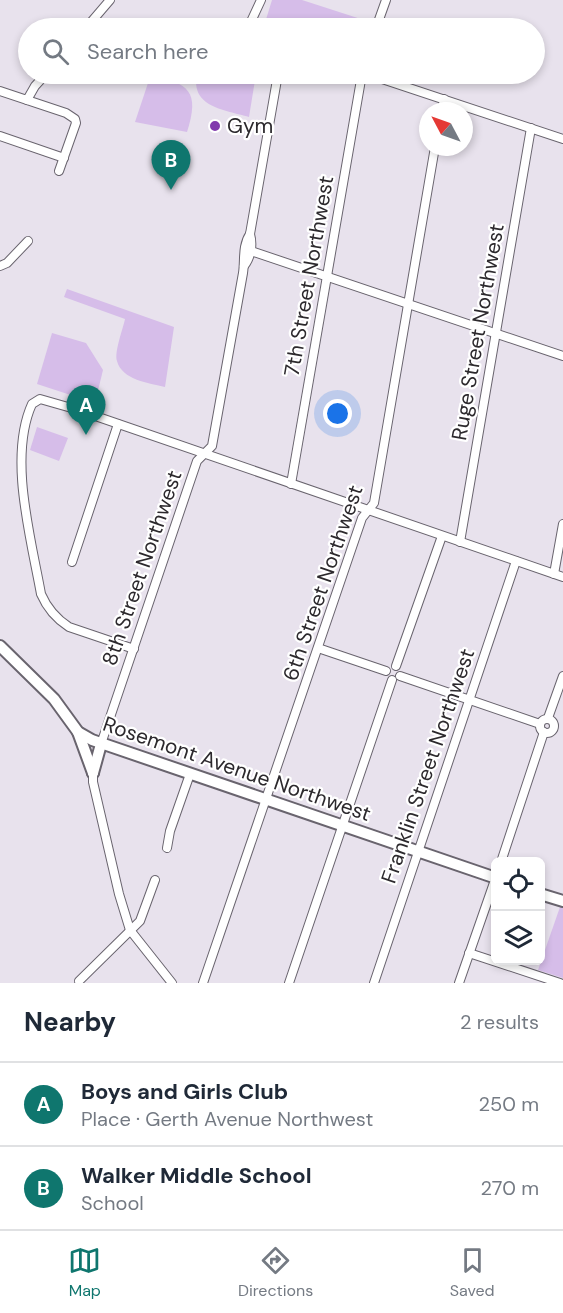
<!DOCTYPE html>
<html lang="en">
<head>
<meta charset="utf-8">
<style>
  body { margin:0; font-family:"DM Sans",sans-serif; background:#f6f6f7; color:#1f2937 }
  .controls { position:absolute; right:18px; bottom:18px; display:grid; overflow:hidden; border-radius:9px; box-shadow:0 3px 9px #0003 }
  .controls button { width:54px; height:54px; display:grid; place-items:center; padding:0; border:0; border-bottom:2px solid #e0e1e3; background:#fff; color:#1f2937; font:30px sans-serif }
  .compass { position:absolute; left:419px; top:102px; width:54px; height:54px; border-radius:50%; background:#fff; box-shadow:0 3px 9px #0003; rotate:311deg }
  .you { position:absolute; left:338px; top:414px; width:21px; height:21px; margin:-15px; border:4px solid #fff; border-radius:50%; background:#1a73e8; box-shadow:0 0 0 9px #1a73e833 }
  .badge { display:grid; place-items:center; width:39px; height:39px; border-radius:50%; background:#0f766e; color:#fff; font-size:20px; font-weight:700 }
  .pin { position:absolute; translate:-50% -50px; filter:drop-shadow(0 2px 3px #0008) }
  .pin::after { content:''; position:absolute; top:32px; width:21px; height:18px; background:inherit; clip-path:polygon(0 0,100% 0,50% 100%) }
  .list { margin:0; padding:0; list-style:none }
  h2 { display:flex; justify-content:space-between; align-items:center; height:78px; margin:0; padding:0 24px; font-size:26px }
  h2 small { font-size:20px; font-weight:400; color:#747a83 }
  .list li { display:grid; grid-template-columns:39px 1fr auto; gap:18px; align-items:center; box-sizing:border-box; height:84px; padding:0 24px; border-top:2px solid #e0e1e3 }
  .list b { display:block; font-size:22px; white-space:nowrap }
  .list p { margin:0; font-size:20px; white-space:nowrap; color:#747a83 }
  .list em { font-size:20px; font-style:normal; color:#747a83 }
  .icon { flex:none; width:33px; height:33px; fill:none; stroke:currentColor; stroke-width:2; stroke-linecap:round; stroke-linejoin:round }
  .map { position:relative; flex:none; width:563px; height:983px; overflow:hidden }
  .search { position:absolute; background:#fff; box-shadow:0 3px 9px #0003; left:18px; right:18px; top:18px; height:66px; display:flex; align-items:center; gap:15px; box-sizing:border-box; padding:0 21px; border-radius:33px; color:#747a83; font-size:22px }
  .sheet { height:246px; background:#fff }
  nav { display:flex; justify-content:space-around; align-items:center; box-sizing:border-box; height:84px; border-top:2px solid #e0e1e3; background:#fff; font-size:16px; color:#747a83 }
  nav a { display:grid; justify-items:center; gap:3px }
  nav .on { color:#0f766e }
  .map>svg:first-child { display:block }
</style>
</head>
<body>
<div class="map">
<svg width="563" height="983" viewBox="0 0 563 983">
  <rect width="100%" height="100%" fill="#e8e2ed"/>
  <g fill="#d6bde9">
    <path d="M 272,0 L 302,0 L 367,21 L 365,28 L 272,28 L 264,26 Z"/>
    <path d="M 151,74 C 189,84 200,91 187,132 L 135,122 Z"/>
    <path d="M 197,74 L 256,74 L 249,117 C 225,110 190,107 197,74 Z"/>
    <path d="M 67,289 L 174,327 L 165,387 C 149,383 122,380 117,361 C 114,352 123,329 125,319 L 64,297 Z"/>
    <path d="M 52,333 L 86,343 L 103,370 L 95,403 L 37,384 Z"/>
    <path d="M 37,427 L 68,438 L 59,461 L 30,450 Z"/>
    <path d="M 560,907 L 563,908 L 563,978 L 538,970 Z"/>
  </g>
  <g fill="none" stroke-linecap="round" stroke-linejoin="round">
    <g stroke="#69646e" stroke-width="10">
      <g id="street">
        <path d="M 86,28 L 110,0"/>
        <path d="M 248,28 L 261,0"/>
        <path d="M 376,28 L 386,0"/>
        <path d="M 367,74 L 563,139"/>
        <path d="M 0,91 L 66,113 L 75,119 L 76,123 L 59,171"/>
        <path d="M 27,100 L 35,86 L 46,74"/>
        <path d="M 442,111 L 444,99"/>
        <path d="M 0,136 L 64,158"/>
        <path d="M 251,251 L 563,356"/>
        <path d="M 0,266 L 7,263 L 28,241"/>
        <path d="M 244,266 C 251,257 253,245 250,234"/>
        <path d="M 291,484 L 362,74"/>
        <path d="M 460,542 L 531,128"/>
        <path d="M 72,562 L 118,424"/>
        <path d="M 554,574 L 563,524"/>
        <path d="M 318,648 L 386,671"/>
        <path d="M 134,649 L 69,627 C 55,618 47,608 41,594 C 31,538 8,457 32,404 L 40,399 L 75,409 L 563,577"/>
        <path d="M 396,666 L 442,536"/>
        <path d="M 400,676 L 540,724"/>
        <path d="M 548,718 L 563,676"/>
        <circle cx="547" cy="726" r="7"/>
        <path d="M 101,744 L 197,461 L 212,446 L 243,273 C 245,260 242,246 250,234 L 278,74"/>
        <path d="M 93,773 L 93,782 L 119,894 L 130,930 L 172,983"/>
        <path d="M 167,848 L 170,831 L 190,774"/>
        <path d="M 501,862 L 544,732"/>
        <path d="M 469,953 L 560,983"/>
        <path d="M 79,981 L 140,921 L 155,880"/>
        <path d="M 203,983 L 362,518 L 374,503 L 435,147"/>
        <path d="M 289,983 L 392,680"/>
        <path d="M 374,983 L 516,561"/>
        <path d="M 459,983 L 496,877"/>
      </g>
    </g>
    <g stroke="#69646e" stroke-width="14">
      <g id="secondary">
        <path d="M 0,646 L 54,699 L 78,732 L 92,740 L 496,878"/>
        <path d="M 78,732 L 93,773"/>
        <path d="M 93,773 L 101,744"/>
        <path d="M 540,894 L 563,901"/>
      </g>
    </g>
    <use href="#street" stroke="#fff" stroke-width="8"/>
    <use href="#secondary" stroke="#fff" stroke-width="10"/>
  </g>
  <circle fill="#813aad" stroke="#fff" stroke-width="2" cx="215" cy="126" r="6"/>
  <g text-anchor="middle" stroke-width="4.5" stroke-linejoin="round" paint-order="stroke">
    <g font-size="21" fill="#2c292d" stroke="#fff" text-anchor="start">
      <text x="227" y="133">Gym</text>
    </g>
    <g font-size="21" fill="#2c292d" stroke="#fff">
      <text transform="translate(309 276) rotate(-80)" y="7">7th Street Northwest</text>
      <text transform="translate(478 332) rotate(-80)" y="7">Ruge Street Northwest</text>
      <text transform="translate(142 568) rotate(-71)" y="7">8th Street Northwest</text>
      <text transform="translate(323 583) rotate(-71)" y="7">6th Street Northwest</text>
      <text transform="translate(428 766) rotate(-71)" y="7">Franklin Street Northwest</text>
      <text transform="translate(237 769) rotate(19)" y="7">Rosemont Avenue Northwest</text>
    </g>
  </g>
</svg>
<div class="controls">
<button><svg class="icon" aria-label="locate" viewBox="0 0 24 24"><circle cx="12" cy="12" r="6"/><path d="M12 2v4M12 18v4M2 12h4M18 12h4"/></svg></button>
<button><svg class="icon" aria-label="layers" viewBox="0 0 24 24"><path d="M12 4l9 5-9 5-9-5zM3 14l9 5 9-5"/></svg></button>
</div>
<svg class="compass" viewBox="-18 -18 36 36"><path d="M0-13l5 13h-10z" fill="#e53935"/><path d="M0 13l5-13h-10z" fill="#747a83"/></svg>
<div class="you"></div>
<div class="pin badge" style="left:86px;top:435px">A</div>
<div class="pin badge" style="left:171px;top:190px">B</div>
<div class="search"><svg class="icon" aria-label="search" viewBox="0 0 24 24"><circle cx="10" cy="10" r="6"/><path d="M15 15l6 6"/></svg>Search here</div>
</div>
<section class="sheet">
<h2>Nearby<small>2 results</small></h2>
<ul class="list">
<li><span class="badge">A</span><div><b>Boys and Girls Club</b><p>Place · Gerth Avenue Northwest</p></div><em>250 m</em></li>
<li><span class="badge">B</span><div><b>Walker Middle School</b><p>School</p></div><em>270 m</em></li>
</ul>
</section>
<nav>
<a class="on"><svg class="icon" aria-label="map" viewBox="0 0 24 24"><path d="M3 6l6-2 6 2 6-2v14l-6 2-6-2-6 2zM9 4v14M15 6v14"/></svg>Map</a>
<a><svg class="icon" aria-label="directions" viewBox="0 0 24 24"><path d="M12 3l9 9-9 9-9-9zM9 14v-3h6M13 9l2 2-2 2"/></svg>Directions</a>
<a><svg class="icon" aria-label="saved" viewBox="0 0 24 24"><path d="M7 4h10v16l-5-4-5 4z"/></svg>Saved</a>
</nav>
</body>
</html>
